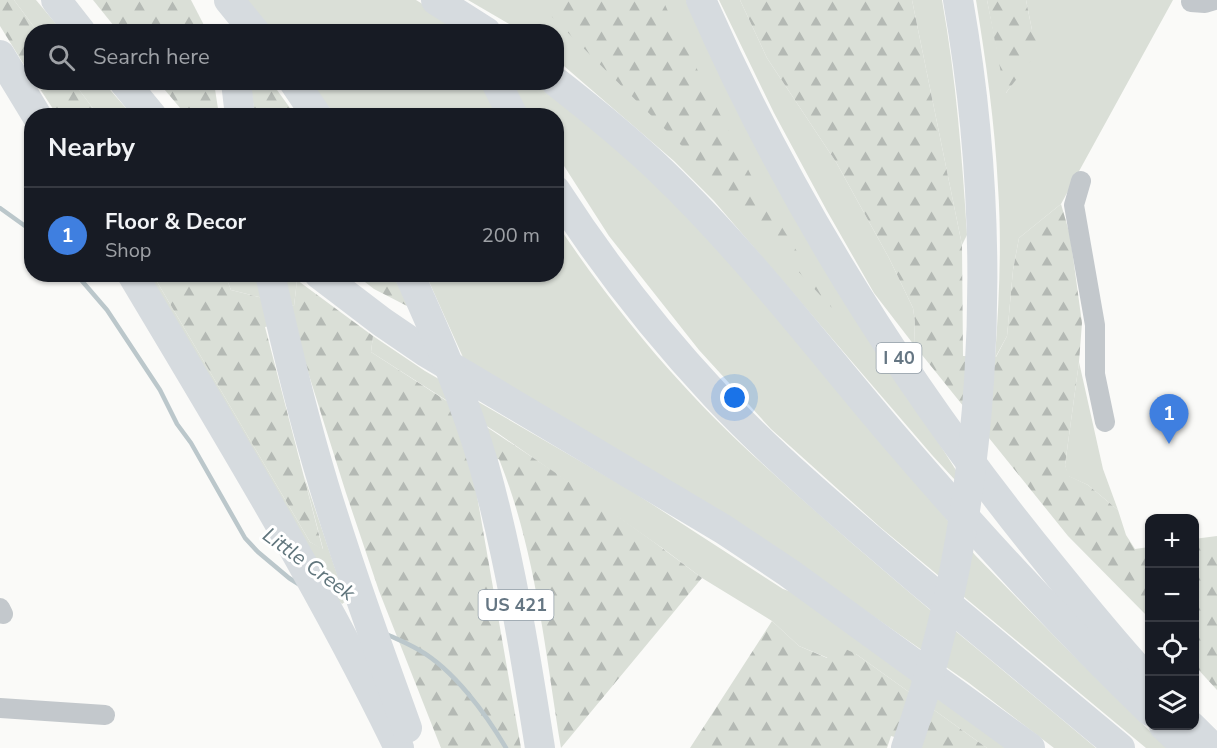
<!DOCTYPE html>
<html lang="en">
<head>
<meta charset="utf-8">
<style>
  body { margin:0; font-family:"Nunito Sans",sans-serif; background:#20242c; color:#f1f3f6 }
  .controls { position:absolute; right:18px; bottom:18px; display:grid; overflow:hidden; border-radius:12px; box-shadow:0 2px 4px #0004 }
  .controls button { width:54px; height:54px; display:grid; place-items:center; padding:0; border:0; border-bottom:2px solid #363941; background:#171b24; color:#f1f3f6; font:30px sans-serif }
  .you { position:absolute; left:735px; top:398px; width:21px; height:21px; margin:-15px; border:4px solid #fff; border-radius:50%; background:#1a73e8; box-shadow:0 0 0 9px #1a73e833 }
  .badge { display:grid; place-items:center; width:39px; height:39px; border-radius:50%; background:#e4572e; color:#fff; font-size:20px; font-weight:700 }
  .pin { position:absolute; translate:-50% -50px; filter:drop-shadow(0 2px 3px #0008) }
  .pin::after { content:''; position:absolute; top:32px; width:21px; height:18px; background:inherit; clip-path:polygon(0 0,100% 0,50% 100%) }
  .list { margin:0; padding:0; list-style:none }
  h2 { display:flex; justify-content:space-between; align-items:center; height:78px; margin:0; padding:0 24px; font-size:26px }
  h2 small { font-size:20px; font-weight:400; color:#9ea1a6 }
  .list li { display:grid; grid-template-columns:39px 1fr auto; gap:18px; align-items:center; box-sizing:border-box; height:96px; padding:0 24px; border-top:2px solid #363941 }
  .list b { display:block; font-size:22px; white-space:nowrap }
  .list p { margin:0; font-size:20px; white-space:nowrap; color:#9ea1a6 }
  .list em { font-size:20px; font-style:normal; color:#9ea1a6 }
  .icon { flex:none; width:33px; height:33px; fill:none; stroke:currentColor; stroke-width:2; stroke-linecap:round; stroke-linejoin:round }
  .map { position:relative; flex:none; width:1217px; height:748px; overflow:hidden }
  .search { position:absolute; background:#171b24; box-shadow:0 2px 4px #0004; left:24px; top:24px; width:540px; height:66px; display:flex; align-items:center; gap:15px; box-sizing:border-box; padding:0 21px; border-radius:24px; color:#9ea1a6; font-size:22px }
  .panel { position:absolute; background:#171b24; box-shadow:0 2px 4px #0004; left:24px; top:108px; width:540px; height:174px; border-radius:24px }
  .map>svg:first-child { display:block }
</style>
</head>
<body>
<div class="map">
<svg width="1217" height="748" viewBox="0 0 1217 748">
  <defs>
    <pattern id="forest-firs" width="22" height="20" patternUnits="userSpaceOnUse" patternTransform="scale(1.5)"><rect width="22" height="20" fill="#dadfd7"/><path d="M5 1l3.5 6h-7zM16 11l3.5 6h-7z" fill="#b4b9b4"/></pattern>
  </defs>
  <rect width="100%" height="100%" fill="#fafaf8"/>
  <g fill="#dadfd7">
    <path d="M 14,0 L 36,0 L 62,31 L 37,31 Z"/>
    <path d="M 247,0 L 416,0 L 466,31 L 271,31 Z"/>
    <path d="M 468,0 L 686,0 L 725,81 L 906,391 L 978,505 L 932,455 L 714,201 L 674,161 L 557,60 L 556,32 L 521,31 Z"/>
    <path d="M 719,0 L 740,0 L 767,58 L 836,162 L 889,258 L 913,308 L 915,322 L 914,345 L 874,293 L 827,211 L 774,113 Z"/>
    <path d="M 912,0 L 942,0 C 956,78 962,156 967,235 L 962,245 Z"/>
    <path d="M 976,0 L 987,0 L 1006,93 L 1016,79 L 1032,30 L 1026,0 L 1173,0 L 1061,204 L 1019,238 L 1013,270 L 1007,336 L 995,358 C 999,301 1002,244 998,187 C 995,124 986,62 976,0 Z"/>
    <path d="M 74,83 L 104,83 L 132,115 L 98,115 Z"/>
    <path d="M 310,83 L 540,83 L 607,135 L 724,251 L 912,475 L 975,555 L 1065,647 L 1167,748 L 1146,748 L 880,527 L 771,429 L 699,350 L 609,236 L 557,155 L 556,116 L 335,115 Z"/>
    <path d="M 557,224 C 595,281 637,335 683,385 C 728,435 778,478 828,522 C 916,600 1007,673 1096,748 L 1054,748 L 969,683 L 797,563 L 466,364 L 426,275 L 556,274 Z"/>
    <path d="M 139,275 L 153,275 L 310,542 L 323,549 L 304,476 L 346,601 L 342,604 L 337,599 Z"/>
    <path d="M 225,275 L 291,275 L 297,280 L 294,306 L 231,290 Z"/>
    <path d="M 373,336 L 425,371 L 630,490 L 783,589 L 797,594 L 1008,748 L 987,748 L 856,654 L 828,658 L 799,646 L 772,621 L 702,578 L 665,550 L 499,434 L 371,352 Z"/>
    <path d="M 1079,362 L 1103,469 L 1118,510 L 1088,485 L 1068,476 L 1065,465 Z"/>
  </g>
  <g fill="url(#forest-firs)">
    <path d="M 0,0 L 14,0 L 37,31 L 32,32 L 31,76 L 0,26 Z"/>
    <path d="M 93,0 L 191,0 L 207,31 L 118,31 Z"/>
    <path d="M 535,0 L 663,0 L 670,16 L 757,187 L 832,308 L 690,154 Z"/>
    <path d="M 740,0 L 912,0 L 962,245 L 963,356 L 996,357 L 1007,336 L 1013,270 L 1019,238 L 1061,204 L 1070,235 L 1082,323 L 1079,362 L 1065,465 L 1069,476 L 1088,485 L 1118,510 L 1126,535 L 1135,549 L 1149,547 L 1149,618 L 1068,536 L 914,345 L 915,322 L 913,308 L 889,258 L 836,162 L 767,58 Z"/>
    <path d="M 987,0 L 1026,0 L 1032,30 L 1042,46 L 1005,94 Z"/>
    <path d="M 36,83 L 74,83 L 98,115 L 57,115 Z"/>
    <path d="M 159,83 L 214,83 L 219,115 L 186,115 Z"/>
    <path d="M 250,83 L 272,83 L 295,115 L 255,115 Z"/>
    <path d="M 153,275 L 225,275 L 231,290 L 294,306 L 297,280 L 373,336 L 371,352 C 483,424 596,497 702,578 L 561,748 C 545,651 536,551 499,459 L 472,467 L 521,748 L 441,748 L 379,591 L 346,493 L 292,321 L 265,327 L 323,550 L 310,542 Z"/>
    <path d="M 356,275 L 393,275 L 409,307 L 374,289 Z"/>
    <path d="M 1217,536 L 1217,690 L 1195,666 L 1194,539 Z"/>
    <path d="M 772,621 L 799,646 L 827,658 L 835,644 L 856,654 L 987,748 L 922,748 L 922,745 L 891,736 L 887,748 L 690,748 Z"/>
  </g>
  <g fill="none" stroke-linecap="round" stroke-linejoin="round">
    <g stroke="#bbc7cb" stroke-width="4.5">
      <path d="M 0,208 L 32,231"/>
      <path d="M 76,274 L 107,310 L 160,390 L 177,424 L 191,443 L 245,538 L 258,552 L 289,578 L 300,585"/>
      <path d="M 386,634 C 397,639 409,644 419,650 C 454,670 486,714 506,748"/>
    </g>
    <g stroke="#c3c8cc" stroke-width="20">
      <path d="M 1191,2 L 1205,3 L 1215,0"/>
      <path d="M 1081,181 L 1074,205 L 1095,325 L 1095,374 L 1105,422"/>
      <path d="M 0,608 L 3,614"/>
      <path d="M 0,708 L 105,715"/>
    </g>
    <g stroke="#d6dbdf" stroke-width="30">
      <path d="M 56,0 L 81,32"/>
      <path d="M 229,0 L 255,32"/>
      <path d="M 436,0 L 486,32"/>
      <path d="M 701,0 C 790,204 912,396 1053,568 C 1084,606 1115,645 1150,682"/>
      <path d="M 0,55 L 37,116"/>
      <path d="M 124,82 L 152,116"/>
      <path d="M 236,82 L 240,116"/>
      <path d="M 294,82 L 317,116"/>
      <path d="M 496,82 L 513,116"/>
      <path d="M 556,82 C 593,111 629,140 663,173 C 746,253 816,345 890,432 C 973,529 1059,623 1150,711"/>
      <path d="M 556,191 C 603,264 656,332 715,395 C 778,462 848,520 917,579 C 985,635 1052,692 1120,748"/>
      <path d="M 132,274 C 225,430 320,585 399,748"/>
      <path d="M 270,274 C 286,346 303,417 324,486 C 349,568 378,648 407,728"/>
      <path d="M 319,274 L 382,322 L 426,352 L 723,529 L 789,573 L 1030,748"/>
      <path d="M 409,274 C 437,336 465,400 484,466 C 510,558 525,653 540,748"/>
      <path d="M 1164,726 L 1188,748"/>
      <path d="M 1191,726 L 1213,748"/>
      <path d="M 906,748 C 989,512 1001,245 958,0"/>
    </g>
  </g>
  <g text-anchor="middle" stroke-width="6" stroke-linejoin="round" paint-order="stroke">
    <g fill="#fff" stroke="#939fa8" stroke-width="1.5">
      <rect x="876.5" y="343" width="45" height="30" rx="4.5"/>
      <rect x="478.5" y="590" width="75" height="30" rx="4.5"/>
    </g>
    <g font-size="18" font-weight="bold" fill="#657683">
      <text x="899" y="364">I 40</text>
      <text x="516" y="611">US 421</text>
    </g>
    <g font-size="21" font-style="italic" fill="#60757c" stroke="#fff">
      <text transform="translate(309 564) rotate(36)" y="7">Little Creek</text>
    </g>
  </g>
</svg>
<div class="controls">
<button>+</button>
<button>−</button>
<button><svg class="icon" aria-label="locate" viewBox="0 0 24 24"><circle cx="12" cy="12" r="6"/><path d="M12 2v4M12 18v4M2 12h4M18 12h4"/></svg></button>
<button><svg class="icon" aria-label="layers" viewBox="0 0 24 24"><path d="M12 4l9 5-9 5-9-5zM3 14l9 5 9-5"/></svg></button>
</div>
<div class="you"></div>
<div class="pin badge" style="left:1169px;top:444px;background:#3f7fe0">1</div>
<div class="search"><svg class="icon" aria-label="search" viewBox="0 0 24 24"><circle cx="10" cy="10" r="6"/><path d="M15 15l6 6"/></svg>Search here</div>
<section class="panel">
<h2>Nearby<small></small></h2>
<ul class="list">
<li><span class="badge" style="background:#3f7fe0">1</span><div><b>Floor &amp; Decor</b><p>Shop</p></div><em>200 m</em></li>
</ul>
</section>
</div>
</body>
</html>
